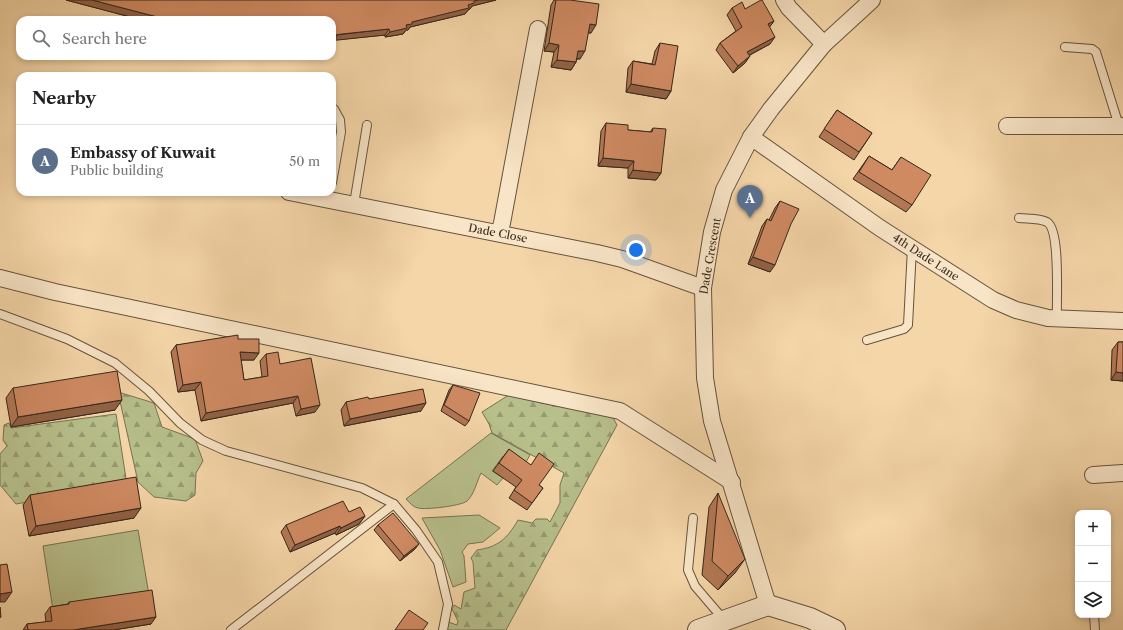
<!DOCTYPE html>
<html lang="en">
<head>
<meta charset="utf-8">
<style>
  body { margin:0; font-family:"Libre Caslon Text",serif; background:#f2f2f2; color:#222 }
  .controls { position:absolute; right:12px; bottom:12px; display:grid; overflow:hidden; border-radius:8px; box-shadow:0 2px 6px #0003 }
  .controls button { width:36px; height:36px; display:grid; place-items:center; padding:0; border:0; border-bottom:1px solid #e0e0e0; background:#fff; color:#222; font:20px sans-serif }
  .you { position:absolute; left:636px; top:250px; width:14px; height:14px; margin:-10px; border:3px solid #fff; border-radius:50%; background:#1a73e8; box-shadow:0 0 0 6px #1a73e833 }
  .badge { display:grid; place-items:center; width:26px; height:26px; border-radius:50%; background:#b45309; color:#fff; font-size:13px; font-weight:700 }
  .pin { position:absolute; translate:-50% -33px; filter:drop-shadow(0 1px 2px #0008) }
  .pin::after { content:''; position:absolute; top:21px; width:14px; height:12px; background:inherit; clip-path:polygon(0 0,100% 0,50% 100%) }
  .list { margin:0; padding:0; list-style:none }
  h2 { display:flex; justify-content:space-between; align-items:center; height:52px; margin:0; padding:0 16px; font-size:17px }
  h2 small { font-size:13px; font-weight:400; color:#767676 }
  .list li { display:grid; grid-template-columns:26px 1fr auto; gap:12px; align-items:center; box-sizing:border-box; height:72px; padding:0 16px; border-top:1px solid #e0e0e0 }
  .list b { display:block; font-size:15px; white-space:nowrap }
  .list p { margin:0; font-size:13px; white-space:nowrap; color:#767676 }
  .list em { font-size:13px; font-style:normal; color:#767676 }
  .icon { flex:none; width:22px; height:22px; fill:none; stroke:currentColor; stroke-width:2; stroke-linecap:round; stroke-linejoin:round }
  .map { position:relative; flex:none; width:1123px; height:630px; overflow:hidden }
  .search { position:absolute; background:#fff; box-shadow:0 2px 6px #0003; left:16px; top:16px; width:320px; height:44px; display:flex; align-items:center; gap:10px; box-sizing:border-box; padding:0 14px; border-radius:12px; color:#767676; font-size:15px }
  .panel { position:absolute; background:#fff; box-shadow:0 2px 6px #0003; left:16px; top:72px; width:320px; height:124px; border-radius:12px }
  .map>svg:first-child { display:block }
</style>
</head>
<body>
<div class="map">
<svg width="1123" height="630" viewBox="0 0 1123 630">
  <defs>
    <pattern id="forest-firs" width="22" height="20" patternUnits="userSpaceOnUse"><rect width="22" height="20" fill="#b7bf8b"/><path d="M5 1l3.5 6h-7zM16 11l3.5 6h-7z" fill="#969b71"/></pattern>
  </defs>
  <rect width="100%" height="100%" fill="#f5d6a8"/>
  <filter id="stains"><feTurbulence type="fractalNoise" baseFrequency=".005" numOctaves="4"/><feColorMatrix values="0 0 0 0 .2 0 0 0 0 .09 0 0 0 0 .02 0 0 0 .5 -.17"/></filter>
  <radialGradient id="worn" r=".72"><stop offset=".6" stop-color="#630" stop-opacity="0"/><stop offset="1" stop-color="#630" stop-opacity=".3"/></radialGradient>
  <g fill="#b7bf8b" stroke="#767353">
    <path d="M 491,433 L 530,455 L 522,469 L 503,456 L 492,471 L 503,478 L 497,485 L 481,473 C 477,481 474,495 467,501 C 461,506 425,510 418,508 C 413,507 410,503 406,499 Z"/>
    <path d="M 479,515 L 500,528 L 483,542 L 468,544 L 462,552 L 464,556 L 466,582 L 453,587 L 440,550 L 422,518 Z"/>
    <path d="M 138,530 L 149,595 L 53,610 L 43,546 Z"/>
  </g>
  <g fill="url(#forest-firs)" stroke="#767353">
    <path d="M 118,392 L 154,403 L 162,427 L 195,439 L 203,461 L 196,473 L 195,495 L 186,501 L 154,497 L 138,482 Z"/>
    <path d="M 512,393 L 541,403 L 611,414 L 617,425 L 506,630 L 441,630 L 448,622 L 457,625 L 458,621 L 452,609 L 454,605 L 461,609 L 464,592 L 475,588 L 473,562 L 471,558 L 477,550 C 498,547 507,539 518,520 L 532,523 L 536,519 L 547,519 L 550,522 L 560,503 L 560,485 L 564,473 L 492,433 L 489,424 L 482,412 Z"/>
    <path d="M 116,414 L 127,485 L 16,504 L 0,485 L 0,454 L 7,446 L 3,440 L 4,425 L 9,423 L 11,428 Z"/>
  </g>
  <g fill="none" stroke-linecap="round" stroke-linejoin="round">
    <g stroke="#66533e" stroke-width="10">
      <g id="service">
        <path d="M 1065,47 L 1092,49 L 1096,52 L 1119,126"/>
        <path d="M 332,109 L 334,109 L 340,120 L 341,132 L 332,183"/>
        <path d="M 354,204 L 367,125"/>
        <path d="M 1019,218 C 1028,219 1039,218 1047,222 C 1061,230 1056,301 1057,318"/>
        <path d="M 0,314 L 67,339 L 115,363 L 149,391 L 180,423 L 202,440 L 226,451 L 362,488 L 394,504 L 416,530 L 438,562 L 448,604 L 443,630"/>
        <path d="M 867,340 L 904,329 L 908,325 L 912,248"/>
        <path d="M 693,518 L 688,570 L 695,586 L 724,620"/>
        <path d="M 1094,615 L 1095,630"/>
        <path d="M 231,630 L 394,504"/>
      </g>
    </g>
    <g stroke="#66533e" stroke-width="18">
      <g id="minor">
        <path d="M 784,0 L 789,8 L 824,44"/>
        <path d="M 1007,126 L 1123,126"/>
        <path d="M 751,137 L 880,228 L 993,300 L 1016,310 L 1048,318 L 1123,321"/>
        <path d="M 289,192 L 597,253 L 622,259 L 703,288"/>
        <path d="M 499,233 L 502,223 L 538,29"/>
        <path d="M 0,278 L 55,292 L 620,411 L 732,482"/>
        <path d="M 1093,475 L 1123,473"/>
        <path d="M 768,605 L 712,421 L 705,378 L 703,288 L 712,232 L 724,190 L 751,137 L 771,109 L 824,44 L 872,0"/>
      </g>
    </g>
    <g stroke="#66533e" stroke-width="22">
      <path id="tertiary" d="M 698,630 L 768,605 L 810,618 L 835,630"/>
    </g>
    <use href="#service" stroke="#f8e4c6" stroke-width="8"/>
    <use href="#minor" stroke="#f8e4c6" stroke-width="16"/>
    <use href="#tertiary" stroke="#f8e4c6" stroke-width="20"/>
  </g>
  <g fill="#b27754" stroke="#36271b">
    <path d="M 66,0 L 496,0 L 472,6 L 470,9 L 468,10 L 465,14 L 410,27 L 408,30 L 406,30 L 403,34 L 385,37 L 385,35 L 334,40 L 332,20 L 142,20 Z"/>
    <path d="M 554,0 L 570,0 L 591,33 L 588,33 L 580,59 L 577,59 L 576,62 L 571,70 L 551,67 L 554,52 L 544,51 L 551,5 Z"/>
    <path d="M 732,8 L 745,9 L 774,21 L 769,27 L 770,44 L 750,55 L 745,63 L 733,73 L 716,50 L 720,43 L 736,31 L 727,15 Z"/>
    <path d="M 660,43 L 671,91 L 666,99 L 626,92 L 628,68 L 633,61 L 652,64 L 655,51 Z"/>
    <path d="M 837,110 L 872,133 L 854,160 L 819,137 Z"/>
    <path d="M 606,123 L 628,130 L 650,132 L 653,128 L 661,173 L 656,180 L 628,178 L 628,168 L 598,166 L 601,131 Z"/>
    <path d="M 869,156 L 892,170 L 901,157 L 912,205 L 906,212 L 853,179 Z"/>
    <path d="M 780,201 L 770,272 L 748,264 L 762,226 L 767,219 L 769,220 L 775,208 Z"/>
    <path d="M 238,339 L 254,360 L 241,360 L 244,380 L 262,377 L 260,361 L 266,354 L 280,364 L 315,412 L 296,416 L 293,403 L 201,421 L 195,390 L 178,392 L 171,352 L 176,345 Z"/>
    <path d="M 1118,342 L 1123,342 L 1123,381 L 1111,380 L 1112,350 Z"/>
    <path d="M 453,385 L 469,421 L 465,426 L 441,411 L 449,390 Z"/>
    <path d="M 13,388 L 115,410 L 11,427 L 6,398 Z"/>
    <path d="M 369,399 L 421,411 L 344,426 L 341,410 L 346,402 Z"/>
    <path d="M 509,449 L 539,485 L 543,488 L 527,510 L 509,498 L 516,487 L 493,471 Z"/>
    <path d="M 718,493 L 735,573 L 718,590 L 702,575 L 709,507 Z"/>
    <path d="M 30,495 L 134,518 L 29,536 L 23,505 Z"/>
    <path d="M 349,512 L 365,516 L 359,524 L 336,535 L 335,533 L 290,552 L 281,532 L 286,525 Z"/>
    <path d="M 378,525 L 415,549 L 400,561 L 374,530 Z"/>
    <path d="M 69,602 L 151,624 L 113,630 L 23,630 L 27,624 L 46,622 L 45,614 L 50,607 L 68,604 Z"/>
  </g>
  <g fill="#916145" stroke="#36271b">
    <path d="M 66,0 L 92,0 L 169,20 L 142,20 Z"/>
    <path d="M 478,0 L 496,0 L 472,6 L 470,9 L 468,10 L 465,14 L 410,27 L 408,30 L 406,30 L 403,34 L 385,37 L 390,32 L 406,25 L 412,22 L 468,5 L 474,1 Z"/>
    <path d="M 774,21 L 769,28 L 768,24 Z"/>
    <path d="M 590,24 L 596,25 L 591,33 L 584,32 Z"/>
    <path d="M 389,29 L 385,35 L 338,40 L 334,40 L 332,44 L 332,39 L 336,35 Z"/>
    <path d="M 775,37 L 770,44 L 742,59 L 747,52 Z"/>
    <path d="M 549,43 L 559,45 L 554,52 L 544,51 Z"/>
    <path d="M 578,51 L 585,51 L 580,59 L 572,58 Z"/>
    <path d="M 750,56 L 745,63 L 733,73 L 738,66 Z"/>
    <path d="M 557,60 L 576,62 L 571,70 L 551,67 Z"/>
    <path d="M 631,84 L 671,91 L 666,99 L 626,92 Z"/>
    <path d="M 603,158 L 634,161 L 628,168 L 598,166 Z"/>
    <path d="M 633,170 L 661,173 L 656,180 L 628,178 Z"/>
    <path d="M 753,257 L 775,265 L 770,272 L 748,264 Z"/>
    <path d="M 240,352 L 259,353 L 254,360 L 235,360 Z"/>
    <path d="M 1116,372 L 1123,373 L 1123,381 L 1111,380 Z"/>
    <path d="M 201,382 L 195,390 L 178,392 L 183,385 Z"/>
    <path d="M 298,396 L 293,403 L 201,421 L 206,413 Z"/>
    <path d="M 122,400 L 115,410 L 11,427 L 18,417 Z"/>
    <path d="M 426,403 L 421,411 L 344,426 L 350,419 Z"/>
    <path d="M 320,405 L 315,412 L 296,416 L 301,409 Z"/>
    <path d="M 141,508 L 134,518 L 29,536 L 36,526 Z"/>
    <path d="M 365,516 L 359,524 L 336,535 L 341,528 Z"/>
    <path d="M 340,526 L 335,533 L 290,552 L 295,545 Z"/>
    <path d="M 419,544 L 415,549 L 400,561 L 404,556 Z"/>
    <path d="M 745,559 L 735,573 L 718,590 L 728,576 Z"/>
    <path d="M 12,592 L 5,602 L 0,602 L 0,594 Z"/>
    <path d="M 156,617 L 151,624 L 113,630 L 73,630 Z"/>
  </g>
  <g fill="#cf8a62" stroke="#36271b">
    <path d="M 92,0 L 478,0 L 474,1 L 474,3 L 468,5 L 469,8 L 412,22 L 412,24 L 406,25 L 407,28 L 390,32 L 389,29 L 342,34 L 336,35 L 336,38 L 332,39 L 332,20 L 169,20 Z"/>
    <path d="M 556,0 L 570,0 L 599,4 L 596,25 L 590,24 L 585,51 L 578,51 L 576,62 L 557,60 L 559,45 L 549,43 Z"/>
    <path d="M 761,0 L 762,0 L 774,21 L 768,24 L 775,37 L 747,52 L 750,56 L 738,66 L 720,43 L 742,27 L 732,8 L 742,2 L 745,9 Z"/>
    <path d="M 660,43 L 678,46 L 671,91 L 631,84 L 633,61 L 655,65 Z"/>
    <path d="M 837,110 L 872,133 L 859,152 L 824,129 Z"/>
    <path d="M 606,123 L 628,125 L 628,130 L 652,132 L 653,128 L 666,129 L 661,173 L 633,170 L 634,161 L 603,158 Z"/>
    <path d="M 869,156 L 892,170 L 901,157 L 931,175 L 912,205 L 859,172 Z"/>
    <path d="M 780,201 L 799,209 L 791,224 L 775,265 L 753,257 L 767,219 L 771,221 Z"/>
    <path d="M 238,335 L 238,339 L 259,339 L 259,353 L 240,352 L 244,380 L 268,376 L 266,354 L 278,352 L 280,364 L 311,358 L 320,405 L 301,409 L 298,396 L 206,413 L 201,382 L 183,385 L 176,345 Z"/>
    <path d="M 1118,342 L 1123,342 L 1123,373 L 1116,372 Z"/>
    <path d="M 117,371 L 122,400 L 18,417 L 13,388 Z"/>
    <path d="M 453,385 L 480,393 L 469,421 L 444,405 Z"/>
    <path d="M 423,389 L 426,403 L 350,419 L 346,402 L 368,397 L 369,399 Z"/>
    <path d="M 509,449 L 531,465 L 539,453 L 554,464 L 539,485 L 543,488 L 532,503 L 514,490 L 522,480 L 499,463 Z"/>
    <path d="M 136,477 L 141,508 L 36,526 L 30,495 Z"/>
    <path d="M 718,493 L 745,559 L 728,576 L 712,561 Z"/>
    <path d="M 343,501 L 349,512 L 360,507 L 365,516 L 341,528 L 340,526 L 295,545 L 286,525 Z"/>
    <path d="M 393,513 L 419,544 L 404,556 L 378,525 Z"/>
    <path d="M 7,564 L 12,592 L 0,594 L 0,565 Z"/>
    <path d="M 152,590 L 156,617 L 73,630 L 28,630 L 27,624 L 52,621 L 50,607 L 69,604 L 69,602 Z"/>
    <path d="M 0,607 L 1,617 L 0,618 Z"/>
    <path d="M 409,610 L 428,623 L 423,630 L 395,630 Z"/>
  </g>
  <g text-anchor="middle" stroke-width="3" stroke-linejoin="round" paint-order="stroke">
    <g font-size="11" fill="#36271b" stroke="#f8e4c6">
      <text transform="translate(498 233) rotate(11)" y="4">Dade Close</text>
      <text transform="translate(710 256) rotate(-80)" y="4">Dade Crescent</text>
      <text transform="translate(926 257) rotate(33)" y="4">4th Dade Lane</text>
    </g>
  </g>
  <rect width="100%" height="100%" filter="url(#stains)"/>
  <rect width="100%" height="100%" fill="url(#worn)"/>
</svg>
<div class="controls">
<button>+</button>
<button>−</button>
<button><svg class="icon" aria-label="layers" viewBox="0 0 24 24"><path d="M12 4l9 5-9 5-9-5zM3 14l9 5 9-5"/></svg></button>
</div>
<div class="you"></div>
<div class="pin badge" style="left:750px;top:218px;background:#5c6f8a">A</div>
<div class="search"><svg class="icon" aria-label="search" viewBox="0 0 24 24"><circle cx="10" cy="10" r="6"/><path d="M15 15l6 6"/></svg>Search here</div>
<section class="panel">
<h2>Nearby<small></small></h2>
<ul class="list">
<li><span class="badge" style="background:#5c6f8a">A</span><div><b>Embassy of Kuwait</b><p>Public building</p></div><em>50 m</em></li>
</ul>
</section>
</div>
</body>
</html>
